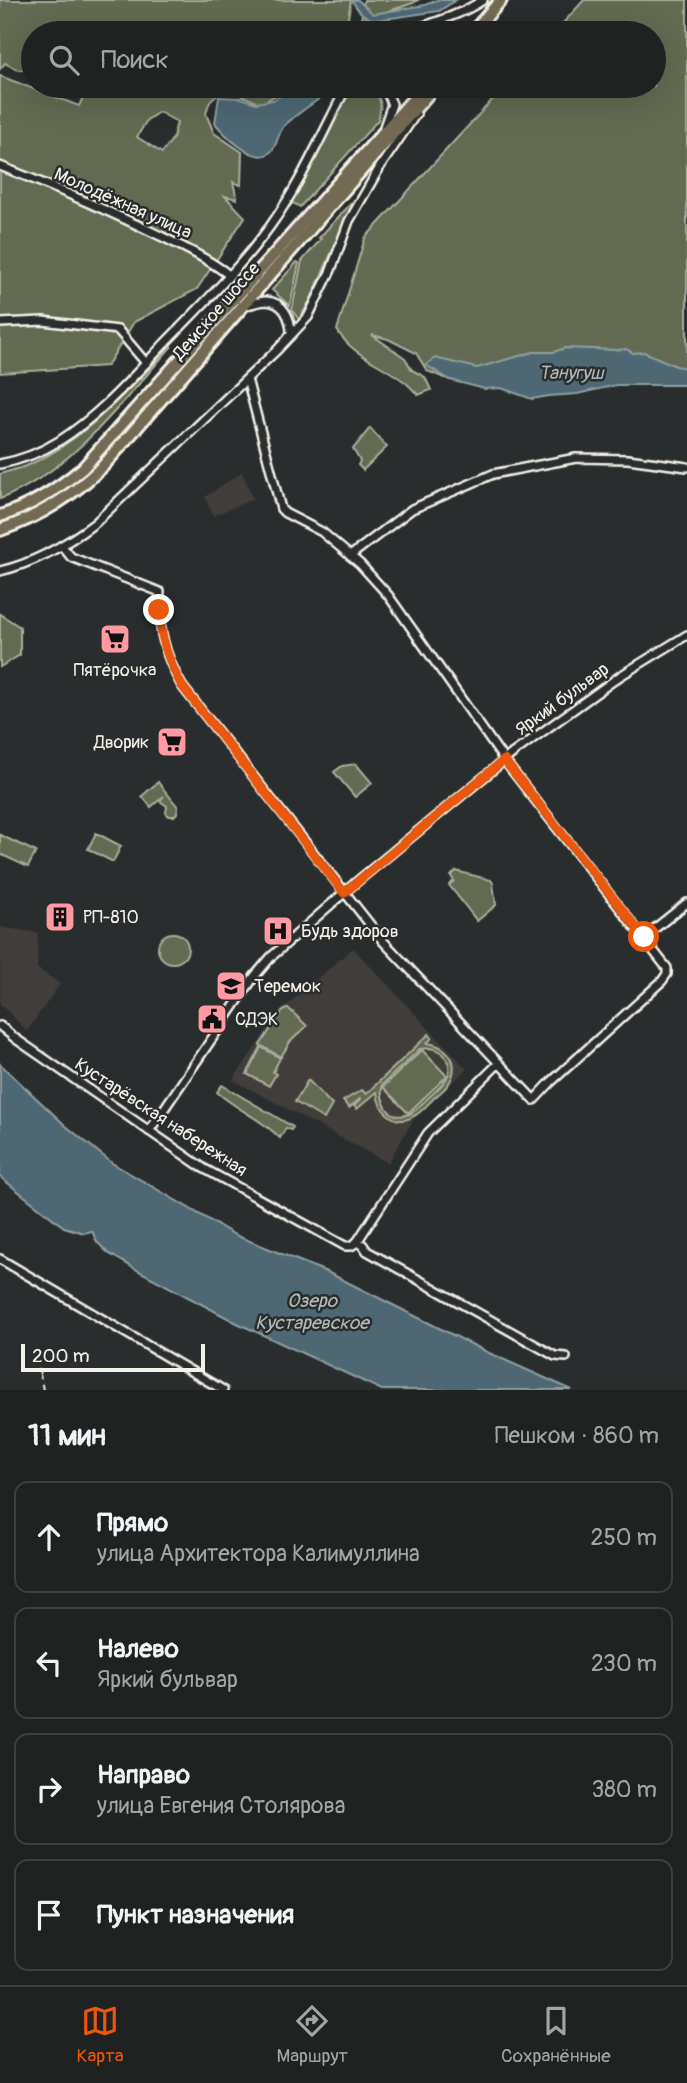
<!DOCTYPE html>
<html lang="ru">
<head>
<meta charset="utf-8">
<style>
  body { margin:0; font-family:Pangolin,sans-serif; background:#2d2f2f; color:#f1f3f6 }
  .scale { position:absolute; left:21px; bottom:18px; width:184px; box-sizing:border-box; padding-left:7px; border:4px solid #f4f1e8; border-top:0; font-size:19px; line-height:24px; white-space:nowrap; color:#f4f1e8; -webkit-text-stroke:5px #2a2d2e; paint-order:stroke }
  .stop { position:absolute; width:21px; height:21px; margin:-16px; border:5px solid #ea580c; border-radius:50%; background:#fff }
  .stop.end { background:#ea580c; border-color:#fff; box-shadow:0 2px 7px #0008 }
  .list { margin:0; padding:0; list-style:none }
  h2 { display:flex; justify-content:space-between; align-items:center; height:91px; margin:0; padding:0 28px; font-size:30px }
  h2 small { font-size:23px; font-weight:400; color:#a2a4a5 }
  .list li { display:grid; grid-template-columns:46px 1fr auto; gap:21px; align-items:center; box-sizing:border-box; height:112px; margin:0 14px 14px; padding:0 14px; border:2px solid #3d3f40; border-radius:14px }
  .list b { display:block; font-size:26px; white-space:nowrap }
  .list p { margin:0; font-size:23px; white-space:nowrap; color:#a2a4a5 }
  .list em { font-size:23px; font-style:normal; color:#a2a4a5 }
  .icon { flex:none; width:38px; height:38px; fill:none; stroke:currentColor; stroke-width:2; stroke-linecap:round; stroke-linejoin:round }
  .map { position:relative; flex:none; width:687px; height:1390px; overflow:hidden }
  .search { position:absolute; background:#202222; box-shadow:0 7px 28px #0002; left:21px; right:21px; top:21px; height:77px; display:flex; align-items:center; gap:18px; box-sizing:border-box; padding:0 24px; border-radius:38px; color:#a2a4a5; font-size:26px }
  .sheet { height:595px; background:#202222 }
  nav { display:flex; justify-content:space-around; align-items:center; box-sizing:border-box; height:98px; border-top:2px solid #3d3f40; background:#202222; font-size:19px; color:#a2a4a5 }
  nav a { display:grid; justify-items:center; gap:4px }
  nav .on { color:#ea580c }
  .map>svg:first-child { display:block }
</style>
</head>
<body>
<div class="map">
<svg width="687" height="1390" viewBox="0 0 687 1390">
  <rect width="100%" height="100%" fill="#2a2d2e"/>
  <filter id="ink" filterUnits="userSpaceOnUse"><feTurbulence type="fractalNoise" baseFrequency=".0143" numOctaves="2"/><feDisplacementMap in="SourceGraphic" scale="14" xChannelSelector="R" yChannelSelector="G"/><feConvolveMatrix kernelMatrix="1 2 1 2 8 2 1 2 1" color-interpolation-filters="sRGB"/></filter>
  <g filter="url(#ink)">
    <g fill="#3f3c3b">
      <path d="M 242,472 L 253,499 L 213,516 L 205,497 Z"/>
      <path d="M 0,927 L 38,933 L 37,968 L 60,984 L 27,1031 L 0,1004 Z"/>
      <path d="M 353,948 L 467,1069 L 414,1119 L 388,1163 L 233,1080 L 280,1011 Z"/>
    </g>
    <g fill="#626a51" stroke="#abae9c" stroke-width="2" fill-rule="evenodd">
      <path d="M 0,0 L 351,0 L 347,24 L 342,33 L 33,33 L 33,70 L 18,70 L 5,63 L 0,69 Z"/>
      <path d="M 364,0 L 418,0 L 413,3 L 361,20 Z"/>
      <path d="M 584,0 L 687,0 L 687,383 L 450,380 L 427,371 L 416,353 L 388,339 L 372,335 L 405,358 L 412,370 L 425,377 L 431,390 L 418,395 C 414,391 410,386 406,383 C 383,364 353,357 337,330 L 365,238 L 505,86 L 654,86 L 654,33 L 554,33 Z"/>
      <path d="M 0,76 L 79,106 L 88,86 L 292,86 L 260,104 C 247,97 226,86 213,98 C 209,102 207,109 206,114 L 214,133 L 242,152 L 241,185 L 233,182 L 237,199 L 225,196 L 245,217 L 197,289 L 134,322 L 107,366 L 0,373 ZM 159,112 L 177,122 L 173,138 L 162,153 L 137,137 L 147,120 Z"/>
      <path d="M 364,88 C 382,94 383,103 378,120 L 300,207 L 293,203 L 287,209 L 347,95 L 355,90 Z"/>
      <path d="M 355,199 L 312,297 L 299,320 L 292,310 L 302,261 L 321,239 L 319,238 Z"/>
      <path d="M 297,262 L 299,263 L 290,306 L 272,290 Z"/>
      <path d="M 172,346 C 122,402 72,471 0,499 L 0,474 C 10,471 21,468 31,464 C 86,439 130,387 172,346 Z"/>
      <path d="M 370,428 L 387,447 L 363,470 L 358,465 L 360,461 L 353,449 Z"/>
      <path d="M 0,614 L 20,627 L 20,655 L 0,667 Z"/>
      <path d="M 356,764 L 372,783 L 355,797 L 334,772 L 342,766 Z"/>
      <path d="M 158,782 L 178,807 L 177,813 L 174,816 L 169,816 L 166,813 L 167,806 L 160,801 L 164,796 L 151,807 L 142,796 Z"/>
      <path d="M 96,833 L 121,846 L 113,862 L 88,849 Z"/>
      <path d="M 0,835 L 36,852 L 28,867 L 0,854 Z"/>
      <path d="M 456,871 L 491,880 L 493,883 L 496,905 L 477,921 L 449,885 L 454,881 L 451,876 Z"/>
      <circle cx="173" cy="948" r="15"/>
      <path d="M 288,1008 L 307,1026 L 290,1042 L 281,1057 L 260,1045 L 282,1012 Z"/>
      <path d="M 429,1034 L 432,1038 L 427,1043 C 444,1045 459,1058 452,1077 C 449,1086 441,1092 434,1098 C 428,1104 422,1112 414,1116 C 395,1128 378,1110 377,1092 L 357,1109 L 354,1106 L 361,1098 L 349,1108 L 343,1101 L 362,1090 L 366,1094 ZM 430,1048 C 437,1049 444,1052 447,1060 C 456,1077 437,1089 426,1100 C 421,1104 416,1111 409,1114 C 388,1122 380,1101 382,1085 L 420,1049 Z"/>
      <path d="M 261,1047 L 280,1058 L 273,1072 L 276,1074 L 269,1086 L 247,1074 Z"/>
      <path d="M 422,1050 L 447,1076 L 408,1113 L 383,1087 Z"/>
      <path d="M 308,1080 L 332,1105 L 324,1119 L 295,1102 Z"/>
      <path d="M 222,1085 L 293,1127 L 291,1130 L 286,1128 L 280,1138 C 261,1118 238,1111 217,1092 Z"/>
    </g>
    <g fill="#4e6873" stroke="#909fa2" stroke-width="2">
      <path d="M 352,0 L 358,0 L 373,14 L 425,5 L 437,0 L 456,0 L 439,11 L 377,20 C 365,19 357,10 352,0 Z"/>
      <path d="M 298,86 L 335,86 C 320,100 299,111 284,126 C 277,133 278,148 268,154 C 252,163 224,134 215,123 L 219,97 L 241,98 L 256,103 L 273,100 Z"/>
      <path d="M 565,348 L 617,350 L 626,349 L 633,353 L 644,352 L 676,366 L 687,368 L 687,385 L 616,385 L 577,394 L 549,396 L 532,399 L 501,388 L 485,389 L 450,380 L 426,365 L 435,358 L 477,368 L 533,352 L 554,352 Z"/>
      <path d="M 0,1064 L 66,1126 L 112,1163 L 235,1235 L 329,1273 L 489,1353 L 572,1390 L 382,1390 L 237,1323 L 135,1269 L 108,1253 L 97,1242 L 92,1231 L 84,1233 L 64,1227 L 0,1177 Z"/>
    </g>
    <g fill="none" stroke-linecap="round" stroke-linejoin="round">
      <g stroke="#f4f1e8" stroke-width="12">
        <g id="minor">
          <path d="M 403,33 C 429,24 459,16 483,0"/>
          <path d="M 384,127 L 392,104 L 384,86"/>
          <path d="M 0,166 C 49,185 97,206 144,228 C 174,243 203,255 229,275"/>
          <path d="M 244,306 C 251,304 260,301 266,301 C 284,302 291,318 291,334 L 289,336"/>
          <path d="M 0,323 L 43,321 L 118,330 L 146,363"/>
          <path d="M 0,464 C 21,460 40,453 59,441 C 99,416 132,378 164,344 C 201,306 240,268 271,225 C 301,183 323,132 347,86"/>
          <path d="M 62,546 L 71,557 L 160,592 C 157,627 165,656 182,686 L 383,941 L 534,1100 L 551,1082 L 662,981 L 667,974 L 667,968 L 507,764 L 388,595 L 360,564 L 322,532 L 285,513 L 281,509 L 247,379"/>
          <path d="M 350,556 L 412,509 L 493,474 L 576,458 L 628,459 L 687,467"/>
          <path d="M 0,571 C 35,563 67,544 95,523 L 278,349 L 308,317 L 331,270 L 349,221 L 380,167 L 416,114"/>
          <path d="M 644,937 L 687,903"/>
          <path d="M 0,1026 L 16,1039 L 203,1168 L 345,1246 L 351,1246 L 357,1242 L 363,1245 L 367,1251 L 555,1356 L 566,1357"/>
          <path d="M 149,1131 L 254,977 L 271,957 L 354,884 L 513,753 L 620,676 L 687,635"/>
          <path d="M 357,1242 L 428,1133 L 498,1064"/>
          <path d="M 0,1259 L 223,1390"/>
        </g>
      </g>
      <g stroke="#f4f1e8" stroke-width="16">
        <g id="primary">
          <path d="M 472,33 L 501,0"/>
          <path d="M 0,516 C 30,507 59,488 83,468 L 425,86"/>
          <path d="M 0,530 C 41,516 72,496 103,466 L 435,86"/>
        </g>
      </g>
      <use href="#minor" stroke="#2a2d2e" stroke-width="7"/>
      <use href="#primary" stroke="#736b52" stroke-width="10"/>
      <path stroke="#f4f1e8" stroke-width="2" stroke-dasharray="10 5" stroke-linecap="butt" d="M 39,1369 L 43,1390"/>
    </g>
  </g>
  <g fill="none" stroke-linecap="round" stroke-linejoin="round" filter="url(#ink)">
    <path stroke="#ea580c" stroke-width="9" d="M 159,610 C 160,638 168,661 182,686 L 344,893 L 504,760 L 644,937"/>
  </g>
  <defs>
    <g id="supermarket-square" transform="scale(1.575)"><rect x="-9" y="-9" width="18" height="18" rx="4" fill="#ff9aa2" stroke="#2a2d2e"/><path d="M-6-5.5h2.5l.6 2H6L4.5 2H-2.5L-4.4-4H-6ZM-1.5 3.2a1.3 1.3 0 1 0 .1 0ZM3 3.2a1.3 1.3 0 1 0 .1 0Z" fill="#111"/></g>
    <g id="building-square" transform="scale(1.575)"><rect x="-9" y="-9" width="18" height="18" rx="4" fill="#ff9aa2" stroke="#2a2d2e"/><path d="M-4-6H4V6H1V3H-1V6H-4ZM-2.5-4.3h1.7v1.8h-1.7ZM.8-4.3h1.7v1.8H.8ZM-2.5-1h1.7V.8h-1.7ZM.8-1h1.7V.8H.8Z" fill="#111"/></g>
    <g id="hospital-square" transform="scale(1.575)"><rect x="-9" y="-9" width="18" height="18" rx="4" fill="#ff9aa2" stroke="#2a2d2e"/><path d="M-5-5h3v3.5h4V-5h3V5h-3V1.5h-4V5h-3Z" fill="#111"/></g>
    <g id="school-square" transform="scale(1.575)"><rect x="-9" y="-9" width="18" height="18" rx="4" fill="#ff9aa2" stroke="#2a2d2e"/><path d="M0-5L7-2L0 1L-7-2ZM-4 1L0 2.5L4 1V4Q0 6-4 4Z" fill="#111"/></g>
    <g id="civic-square" transform="scale(1.575)"><rect x="-9" y="-9" width="18" height="18" rx="4" fill="#ff9aa2" stroke="#2a2d2e"/><path d="M-.6-6.5H3V-4.5H.6V-3L4-1V1h2V6H-6V1h2V-1L-.6-3ZM-1.2 2.5V6h2.4V2.5Z" fill="#111"/></g>
  </defs>
  <g fill-rule="evenodd">
    <use href="#supermarket-square" x="115" y="639"/>
    <use href="#supermarket-square" x="172" y="742"/>
    <use href="#building-square" x="60" y="917"/>
    <use href="#hospital-square" x="278" y="931"/>
    <use href="#school-square" x="231" y="986"/>
    <use href="#civic-square" x="212" y="1019"/>
  </g>
  <g text-anchor="middle" stroke-width="5" stroke-linejoin="round" paint-order="stroke">
    <g font-size="18" fill="#f4f1e8" stroke="#2a2d2e">
      <text transform="translate(123 203) rotate(24)" y="6">Молодёжная улица</text>
      <text transform="translate(216 311) rotate(-49)" y="6">Демское шоссе</text>
      <text transform="translate(562 699) rotate(-36)" y="6">Яркий бульвар</text>
      <text transform="translate(161 1117) rotate(33)" y="6">Кустарёвская набережная</text>
    </g>
    <g font-size="18" fill="#f4f1e8" stroke="#2a2d2e" text-anchor="start">
      <text x="115" y="676" text-anchor="middle">Пятёрочка</text>
      <text x="149" y="748" text-anchor="end">Дворик</text>
      <text x="83" y="923">РП-810</text>
      <text x="301" y="937">Будь здоров</text>
      <text x="254" y="992">Теремок</text>
      <text x="235" y="1025">СДЭК</text>
    </g>
    <g font-size="19" font-style="italic" fill="#b2bab9" stroke="#2a2d2e">
      <text x="571" y="379">Танугуш</text>
      <text x="312" y="1307">Озеро<tspan x="312" dy="22">Кустаревское</tspan></text>
    </g>
  </g>
</svg>
<div class="scale">200 m</div>
<div class="stop" style="left:644px;top:937px"></div>
<div class="stop end" style="left:159px;top:610px"></div>
<div class="search"><svg class="icon" aria-label="search" viewBox="0 0 24 24"><circle cx="10" cy="10" r="6"/><path d="M15 15l6 6"/></svg>Поиск</div>
</div>
<section class="sheet">
<h2>11 мин<small>Пешком · 860 m</small></h2>
<ul class="list">
<li><svg class="icon" aria-label="ahead" viewBox="0 0 24 24"><path d="M12 20V5M6 11l6-6 6 6"/></svg><div><b>Прямо</b><p>улица Архитектора Калимуллина</p></div><em>250 m</em></li>
<li><svg class="icon" aria-label="left" viewBox="0 0 24 24"><path d="M17 20v-9H6M10 6l-5 5 5 5"/></svg><div><b>Налево</b><p>Яркий бульвар</p></div><em>230 m</em></li>
<li><svg class="icon" aria-label="right" viewBox="0 0 24 24"><path d="M7 20v-9h11M14 6l5 5-5 5"/></svg><div><b>Направо</b><p>улица Евгения Столярова</p></div><em>380 m</em></li>
<li><svg class="icon" aria-label="arrive" viewBox="0 0 24 24"><path d="M6 21V4h12l-3 4 3 4H6"/></svg><div><b>Пункт назначения</b></div></li>
</ul>
</section>
<nav>
<a class="on"><svg class="icon" aria-label="map" viewBox="0 0 24 24"><path d="M3 6l6-2 6 2 6-2v14l-6 2-6-2-6 2zM9 4v14M15 6v14"/></svg>Карта</a>
<a><svg class="icon" aria-label="directions" viewBox="0 0 24 24"><path d="M12 3l9 9-9 9-9-9zM9 14v-3h6M13 9l2 2-2 2"/></svg>Маршрут</a>
<a><svg class="icon" aria-label="saved" viewBox="0 0 24 24"><path d="M7 4h10v16l-5-4-5 4z"/></svg>Сохранённые</a>
</nav>
</body>
</html>
